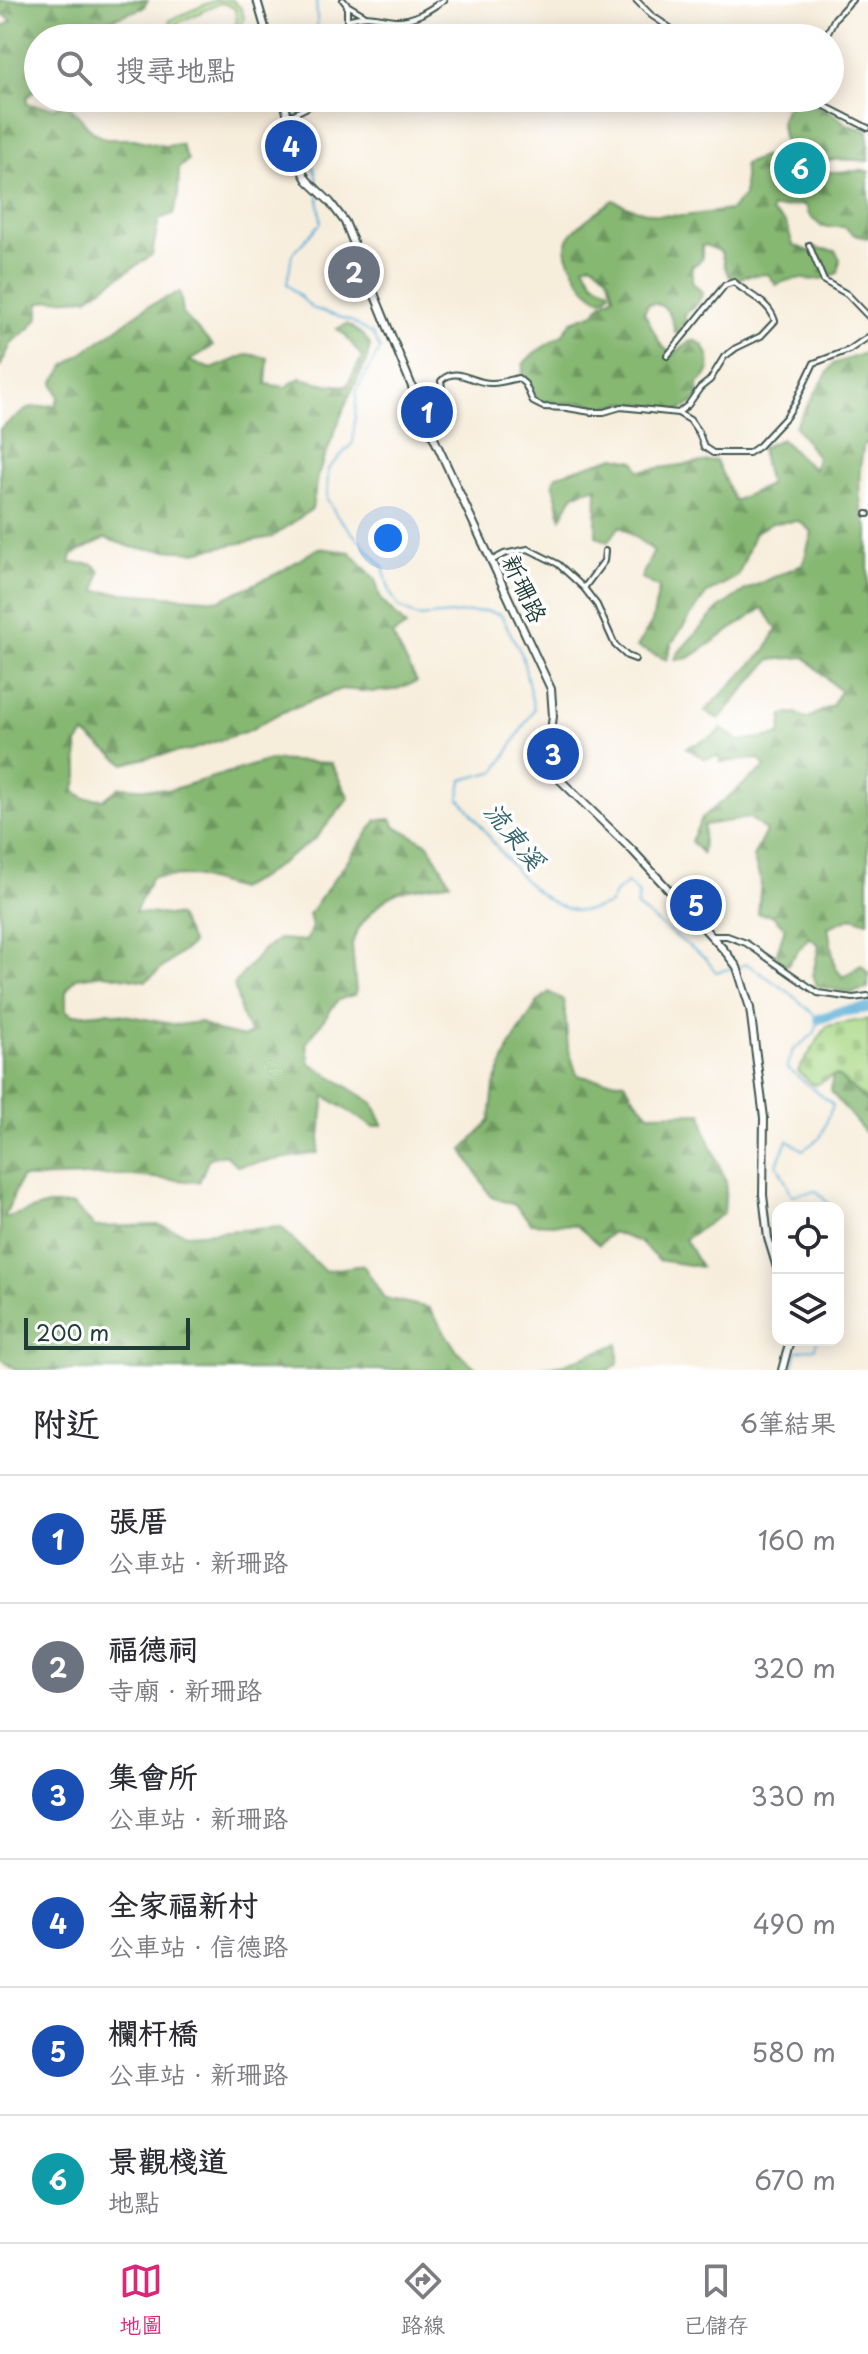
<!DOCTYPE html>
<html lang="zh-TW">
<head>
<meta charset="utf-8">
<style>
  body { margin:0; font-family:"Playpen Sans","LXGW WenKai TC",sans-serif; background:#f2f2f3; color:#2b2b33 }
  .controls { position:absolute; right:24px; bottom:24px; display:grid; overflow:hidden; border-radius:16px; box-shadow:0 4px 20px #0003 }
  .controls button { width:72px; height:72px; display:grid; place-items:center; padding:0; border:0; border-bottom:2px solid #e1e1e2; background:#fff; color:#2b2b33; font:40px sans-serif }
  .scale { position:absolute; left:24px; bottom:20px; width:166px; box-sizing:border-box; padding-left:8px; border:4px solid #1f3d34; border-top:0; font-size:22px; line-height:28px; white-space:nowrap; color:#1f3d34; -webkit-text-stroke:6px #fff; paint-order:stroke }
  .you { position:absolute; left:388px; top:538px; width:28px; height:28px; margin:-20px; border:6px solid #fff; border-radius:50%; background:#1a73e8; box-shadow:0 0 0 12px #1a73e833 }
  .badge { display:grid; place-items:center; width:52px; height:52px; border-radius:50%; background:#db2777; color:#fff; font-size:26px; font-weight:700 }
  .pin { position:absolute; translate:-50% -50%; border:4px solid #fff; box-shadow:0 2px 8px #0006 }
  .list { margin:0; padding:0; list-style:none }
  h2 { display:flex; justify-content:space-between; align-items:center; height:104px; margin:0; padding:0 32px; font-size:34px }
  h2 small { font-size:26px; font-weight:400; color:#7c7c81 }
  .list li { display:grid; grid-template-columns:52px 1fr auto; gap:24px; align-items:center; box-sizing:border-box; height:128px; padding:0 32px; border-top:2px solid #e1e1e2 }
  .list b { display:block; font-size:30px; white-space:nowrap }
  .list p { margin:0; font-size:26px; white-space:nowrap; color:#7c7c81 }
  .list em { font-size:26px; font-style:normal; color:#7c7c81 }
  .icon { flex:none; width:44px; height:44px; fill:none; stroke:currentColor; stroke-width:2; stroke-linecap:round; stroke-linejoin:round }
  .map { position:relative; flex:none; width:868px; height:1370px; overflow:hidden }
  .search { position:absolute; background:#fff; box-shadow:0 4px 20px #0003; left:24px; right:24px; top:24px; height:88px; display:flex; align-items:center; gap:20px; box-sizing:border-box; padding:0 28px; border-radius:44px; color:#7c7c81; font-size:30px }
  .sheet { height:872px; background:#fff }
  nav { display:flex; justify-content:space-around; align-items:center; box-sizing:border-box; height:112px; border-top:2px solid #e1e1e2; background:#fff; font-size:22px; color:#7c7c81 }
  nav a { display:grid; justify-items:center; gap:4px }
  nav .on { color:#db2777 }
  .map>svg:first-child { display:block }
</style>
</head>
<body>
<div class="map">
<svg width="868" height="1370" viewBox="0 0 868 1370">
  <defs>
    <pattern id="forest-firs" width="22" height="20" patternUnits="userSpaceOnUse" patternTransform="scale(2)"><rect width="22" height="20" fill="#86b872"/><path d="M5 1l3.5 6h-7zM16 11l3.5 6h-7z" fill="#6d975e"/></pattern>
    <pattern id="cemetery-stones" width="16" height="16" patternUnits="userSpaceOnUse" patternTransform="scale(2)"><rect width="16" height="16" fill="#a8d885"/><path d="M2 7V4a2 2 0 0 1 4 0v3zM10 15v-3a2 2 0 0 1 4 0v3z" fill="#90ba73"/></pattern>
  </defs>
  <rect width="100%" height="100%" fill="#fff"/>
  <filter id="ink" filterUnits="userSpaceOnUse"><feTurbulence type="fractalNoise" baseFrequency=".0125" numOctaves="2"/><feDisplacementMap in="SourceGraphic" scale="16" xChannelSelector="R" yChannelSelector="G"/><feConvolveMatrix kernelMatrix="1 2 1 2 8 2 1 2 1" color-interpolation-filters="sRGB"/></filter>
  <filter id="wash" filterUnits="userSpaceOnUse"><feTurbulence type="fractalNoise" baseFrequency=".006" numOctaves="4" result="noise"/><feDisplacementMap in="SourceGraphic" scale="32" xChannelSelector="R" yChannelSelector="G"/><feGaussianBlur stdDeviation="1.8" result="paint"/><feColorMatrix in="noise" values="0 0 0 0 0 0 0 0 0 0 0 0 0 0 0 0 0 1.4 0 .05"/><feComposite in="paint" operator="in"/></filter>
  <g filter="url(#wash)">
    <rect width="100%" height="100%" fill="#f7eddb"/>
    <g fill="url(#forest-firs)" stroke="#527a53" stroke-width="2">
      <path d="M 0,0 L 148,0 L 143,8 L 103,22 L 127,38 L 38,38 L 38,87 L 27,97 L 27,104 L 55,108 L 67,103 L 92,131 L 106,139 L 134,139 L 164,146 L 181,144 L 188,160 L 179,168 L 178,198 L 173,214 L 159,219 L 152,255 L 87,298 L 50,300 L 39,303 L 39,317 L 29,329 L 12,342 L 0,367 L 0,28 L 12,21 L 0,12 Z"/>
      <path d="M 795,100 L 808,102 L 830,111 L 848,125 L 868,131 L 868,161 C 852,160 827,156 815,168 C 825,176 853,169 868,171 L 868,238 L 855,235 L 844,227 L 822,227 L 809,215 L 806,206 C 797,202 783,209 772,208 L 771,212 L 786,223 L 793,245 L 815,253 L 816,248 L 835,251 L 840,259 L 838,273 C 833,274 829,277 825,278 C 805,283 800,273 776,285 L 768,274 L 744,276 L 737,281 C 723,277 726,262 720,251 L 705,245 L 702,246 L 702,259 L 692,267 L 692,282 L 703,293 L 697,304 L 685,314 L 684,336 L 675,332 C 672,317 667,301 648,304 L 644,313 C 655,329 656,346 674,355 C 678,351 683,345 689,342 C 702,336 712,358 709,368 C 708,375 703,379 698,384 L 699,397 L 687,407 L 675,412 L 660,406 L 624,403 L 602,408 L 584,402 L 559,404 L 549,401 L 537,403 L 522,376 L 524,363 L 534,353 L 562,335 L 572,321 L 595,313 L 600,305 L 614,296 C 610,279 606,271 591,263 L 584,266 L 594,282 L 609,289 L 610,292 L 606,298 L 600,299 C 590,295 580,282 575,272 C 572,265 566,256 566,248 C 565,231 600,210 613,200 L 631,208 L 658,215 L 684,216 L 730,210 L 744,196 L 744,164 L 765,156 L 778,159 L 786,153 C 785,133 771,117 795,100 Z"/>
      <path d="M 180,292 L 183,314 L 213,346 L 189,361 L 212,369 L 248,354 L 268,358 L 266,384 L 285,387 L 300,378 L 326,384 L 347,386 L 362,357 L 345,335 L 337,329 L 347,324 L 364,336 L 370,345 L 366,363 L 348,398 L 318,475 L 312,509 L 272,537 L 194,552 L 134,548 L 105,538 L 72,555 L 70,563 L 93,564 L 100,571 L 96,591 L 220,600 L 278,573 L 318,548 L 350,552 L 375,579 L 381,600 L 406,626 L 392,635 L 417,682 L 394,690 L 374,692 L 341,689 L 278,714 L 250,730 L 191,750 L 149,757 L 125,764 L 84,734 L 77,744 L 78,777 L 74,791 L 85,798 L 104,799 L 120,787 L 170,790 L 270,760 L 331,763 L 349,798 L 316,838 L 260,878 L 238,889 L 194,876 L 152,877 L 135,912 L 178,916 L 192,944 L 146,981 L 104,974 L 76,978 L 66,991 L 66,1010 L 72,1015 L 108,1012 L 178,1025 L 199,1022 L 217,1031 L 244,1037 L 251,1034 L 242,1017 L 234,984 L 264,949 L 278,939 L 306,941 L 312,926 L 309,914 L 377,820 L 391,819 L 395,826 L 428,844 L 450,882 C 434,886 415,887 399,892 C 381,898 356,926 352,944 L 356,994 L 338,1000 L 306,1044 L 310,1063 L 373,1103 L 383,1125 L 373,1127 L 325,1096 L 318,1153 L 237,1166 L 225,1154 L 209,1158 L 199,1182 L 121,1175 L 21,1178 L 4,1218 L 48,1205 L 73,1205 L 95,1227 L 159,1225 L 187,1234 L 281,1227 L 324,1271 L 363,1265 L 384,1298 L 429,1308 L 457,1351 L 478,1370 L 15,1370 L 0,1358 L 0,429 L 28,408 L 55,405 L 59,397 L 53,383 L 66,365 L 148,306 Z"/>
      <path d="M 868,352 L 868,444 L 864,444 C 858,472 856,502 868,530 L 868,922 L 853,917 L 828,927 L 835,967 L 843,977 L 861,965 L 868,973 L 868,988 L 852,993 L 817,986 L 813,974 L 819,945 L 809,937 L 787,965 L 775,958 L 785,928 L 772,915 L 758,914 L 761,882 L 753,857 L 766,831 L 750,818 L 704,825 L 702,853 L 691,841 L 702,818 L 765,767 L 759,759 L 720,762 L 719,756 L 705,759 L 686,748 L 714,736 L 722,729 L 739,741 L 780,735 L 783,715 L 796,713 L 806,719 L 832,706 L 840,691 L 805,657 L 770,660 L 719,719 L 705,711 L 765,651 L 777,629 L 763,608 L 689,658 L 675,660 L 677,654 L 718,609 L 745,590 L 803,564 L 812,532 L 799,521 L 772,523 L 755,532 L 738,576 L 706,594 L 672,643 L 667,660 L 637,647 L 652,622 L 659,588 L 641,578 L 654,551 L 620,526 L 608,542 L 596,536 L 597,487 L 574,494 L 561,518 L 553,482 L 557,475 L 615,457 L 635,461 L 639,471 L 716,460 L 734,501 L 769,485 L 761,448 L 781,439 L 814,470 L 817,457 L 795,426 L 833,364 Z"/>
      <path d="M 549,992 L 564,1001 L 568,1047 L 577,1075 L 594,1079 L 625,1082 L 632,1095 L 649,1114 L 702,1113 L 706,1132 L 726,1182 L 724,1213 L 685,1239 L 701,1267 L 658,1260 L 640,1242 L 612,1232 L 599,1245 L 576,1225 L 531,1223 L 515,1205 L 491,1197 L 463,1150 L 490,1120 L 494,1086 L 510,1046 L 537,1003 Z"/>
      <path d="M 836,1075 L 868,1103 L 868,1136 L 831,1092 L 832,1079 Z"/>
      <path d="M 618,1344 L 618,1364 L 609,1370 L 532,1370 L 564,1364 Z"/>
    </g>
    <path fill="url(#cemetery-stones)" stroke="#648a5c" stroke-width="2" d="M 868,1019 L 868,1101 L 837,1075 C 827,1076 823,1084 813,1085 L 798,1071 L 827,1026 Z"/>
    <path fill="#a8d885" stroke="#648a5c" stroke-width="2" d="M 215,0 L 232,0 L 242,9 L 244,19 L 238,32 L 224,38 L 209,38 L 232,28 L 237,22 L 235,9 L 228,5 L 220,3 L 178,23 L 173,31 L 173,38 L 167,38 L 170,20 Z"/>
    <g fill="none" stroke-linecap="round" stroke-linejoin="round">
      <g stroke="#5aaed6" stroke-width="2">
        <path d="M 316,0 L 318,38"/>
        <path d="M 299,98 C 291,126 316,159 318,187"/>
        <path d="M 318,193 L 321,223 L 292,254 L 287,284 L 312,308 L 351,321 L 373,335 L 380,349 L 357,390 L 353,443 L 328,469 L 327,499 L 337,516 L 383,567 L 390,592 L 398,606 L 417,617 L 486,611 L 501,615 L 522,655 L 534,709 L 496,771 L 462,780 L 459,798 C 492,834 526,905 579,911 C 589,912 600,907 610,904 L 616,892 L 627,883 L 639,894 L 637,907 L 706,959 L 716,972 L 733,968"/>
        <path d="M 740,966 L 747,964 L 789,992 L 819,1019 L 814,1034 L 793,1050 L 787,1068 L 833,1105 L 820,1138 L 803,1150 L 787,1140 L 777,1164 L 792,1195 L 817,1191 L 832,1208"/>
        <path d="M 792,1370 L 797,1351 L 815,1348 L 817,1340"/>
      </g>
      <path stroke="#5aaed6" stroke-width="10" d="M 819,1019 L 839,1012 L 868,1008"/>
    </g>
  </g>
  <g filter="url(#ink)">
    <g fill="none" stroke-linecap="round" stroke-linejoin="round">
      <g stroke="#3f574d" stroke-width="8">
        <g id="minor">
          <path d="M 343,0 L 347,5 L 364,15"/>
          <path d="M 636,0 L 651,15 L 685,38"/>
          <path d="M 347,5 L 347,23"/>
          <path d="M 342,38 L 350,19 C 370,13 376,18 395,20 C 414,21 429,10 444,0"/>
          <path d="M 825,38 L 835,18 L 852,0"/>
          <path d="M 809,98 L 868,128"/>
          <path d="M 288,117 L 325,98"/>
          <path d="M 809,245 L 824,281 L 847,294 L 868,316"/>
          <path d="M 667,356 L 725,285 L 734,282 C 749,296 769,301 775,321 L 761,336 L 736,348 L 724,357 L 710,380 L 700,388 L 688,405 L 678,413"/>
          <path d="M 433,434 L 445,409 L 441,381 C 456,365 473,384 492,383 C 500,383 510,380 518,378 L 525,384 L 533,402 L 543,407 L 567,408 L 591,412 L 604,412 L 621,407 L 678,413 L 690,420 L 699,433 L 704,447 L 713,453 L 749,453 L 759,446 L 786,417 L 795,403 L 814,363 L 849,350 L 868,337"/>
          <path d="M 867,514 L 868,514"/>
          <path d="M 491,561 L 504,554 L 528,549 L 558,564 L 584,588 L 597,605 L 615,645 L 627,656 L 635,659"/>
          <path d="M 584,588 L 604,561 L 605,551"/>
          <path d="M 713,936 L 727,936 L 746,943 L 818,993 L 853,998 L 868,996"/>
        </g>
      </g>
      <g stroke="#3f574d" stroke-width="10">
        <g id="tertiary">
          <path d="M 257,0 L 268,38"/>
          <path d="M 283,98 L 303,173 L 307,180 L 330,202 L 345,222 L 426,421 L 551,689 L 553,716 L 548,755 L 554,774 L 633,851 L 724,950 L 737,967 L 750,1008 L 764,1118 L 763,1195 L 768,1238 L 778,1271"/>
          <path d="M 782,1370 L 790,1340"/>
        </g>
      </g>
      <use href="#minor" stroke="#fff" stroke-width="4"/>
      <use href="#tertiary" stroke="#fff" stroke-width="6"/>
    </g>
  </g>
  <g text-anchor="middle" stroke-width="7" stroke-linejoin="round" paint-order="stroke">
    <g font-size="24" fill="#1f3d34" stroke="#fff">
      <text transform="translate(524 589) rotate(65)" y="8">新珊路</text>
    </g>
    <g font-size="26" font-style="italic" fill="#34656d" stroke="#fff">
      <text transform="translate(514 836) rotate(51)" y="9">流東溪</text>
    </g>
  </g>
</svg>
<div class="controls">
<button><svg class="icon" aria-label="locate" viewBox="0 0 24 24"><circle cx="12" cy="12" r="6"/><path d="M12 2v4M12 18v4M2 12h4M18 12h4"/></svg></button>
<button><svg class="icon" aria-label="layers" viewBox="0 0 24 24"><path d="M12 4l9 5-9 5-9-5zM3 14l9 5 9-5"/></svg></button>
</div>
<div class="scale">200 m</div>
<div class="you"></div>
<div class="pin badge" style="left:427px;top:412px;background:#1a4fb4">1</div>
<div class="pin badge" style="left:354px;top:272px;background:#6b7280">2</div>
<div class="pin badge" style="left:553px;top:754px;background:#1a4fb4">3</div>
<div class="pin badge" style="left:291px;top:146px;background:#1a4fb4">4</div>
<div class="pin badge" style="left:696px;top:905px;background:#1a4fb4">5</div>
<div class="pin badge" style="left:800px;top:168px;background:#0f9aa8">6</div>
<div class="search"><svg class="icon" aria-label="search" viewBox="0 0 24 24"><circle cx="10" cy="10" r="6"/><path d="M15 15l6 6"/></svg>搜尋地點</div>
</div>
<section class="sheet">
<h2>附近<small>6筆結果</small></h2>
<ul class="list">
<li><span class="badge" style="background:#1a4fb4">1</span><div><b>張厝</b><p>公車站 · 新珊路</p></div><em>160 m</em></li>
<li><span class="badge" style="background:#6b7280">2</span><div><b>福德祠</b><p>寺廟 · 新珊路</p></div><em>320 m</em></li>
<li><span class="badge" style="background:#1a4fb4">3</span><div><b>集會所</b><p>公車站 · 新珊路</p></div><em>330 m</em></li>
<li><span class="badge" style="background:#1a4fb4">4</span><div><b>全家福新村</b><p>公車站 · 信德路</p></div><em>490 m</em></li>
<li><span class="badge" style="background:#1a4fb4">5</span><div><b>欄杆橋</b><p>公車站 · 新珊路</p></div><em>580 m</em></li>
<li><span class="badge" style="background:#0f9aa8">6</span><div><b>景觀棧道</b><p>地點</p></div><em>670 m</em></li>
</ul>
</section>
<nav>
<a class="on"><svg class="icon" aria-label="map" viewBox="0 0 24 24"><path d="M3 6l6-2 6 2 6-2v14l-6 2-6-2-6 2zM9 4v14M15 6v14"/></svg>地圖</a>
<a><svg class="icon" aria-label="directions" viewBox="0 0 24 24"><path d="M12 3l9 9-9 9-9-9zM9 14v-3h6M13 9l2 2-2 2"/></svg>路線</a>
<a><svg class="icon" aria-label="saved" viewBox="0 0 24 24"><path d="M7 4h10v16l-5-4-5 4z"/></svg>已儲存</a>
</nav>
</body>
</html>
